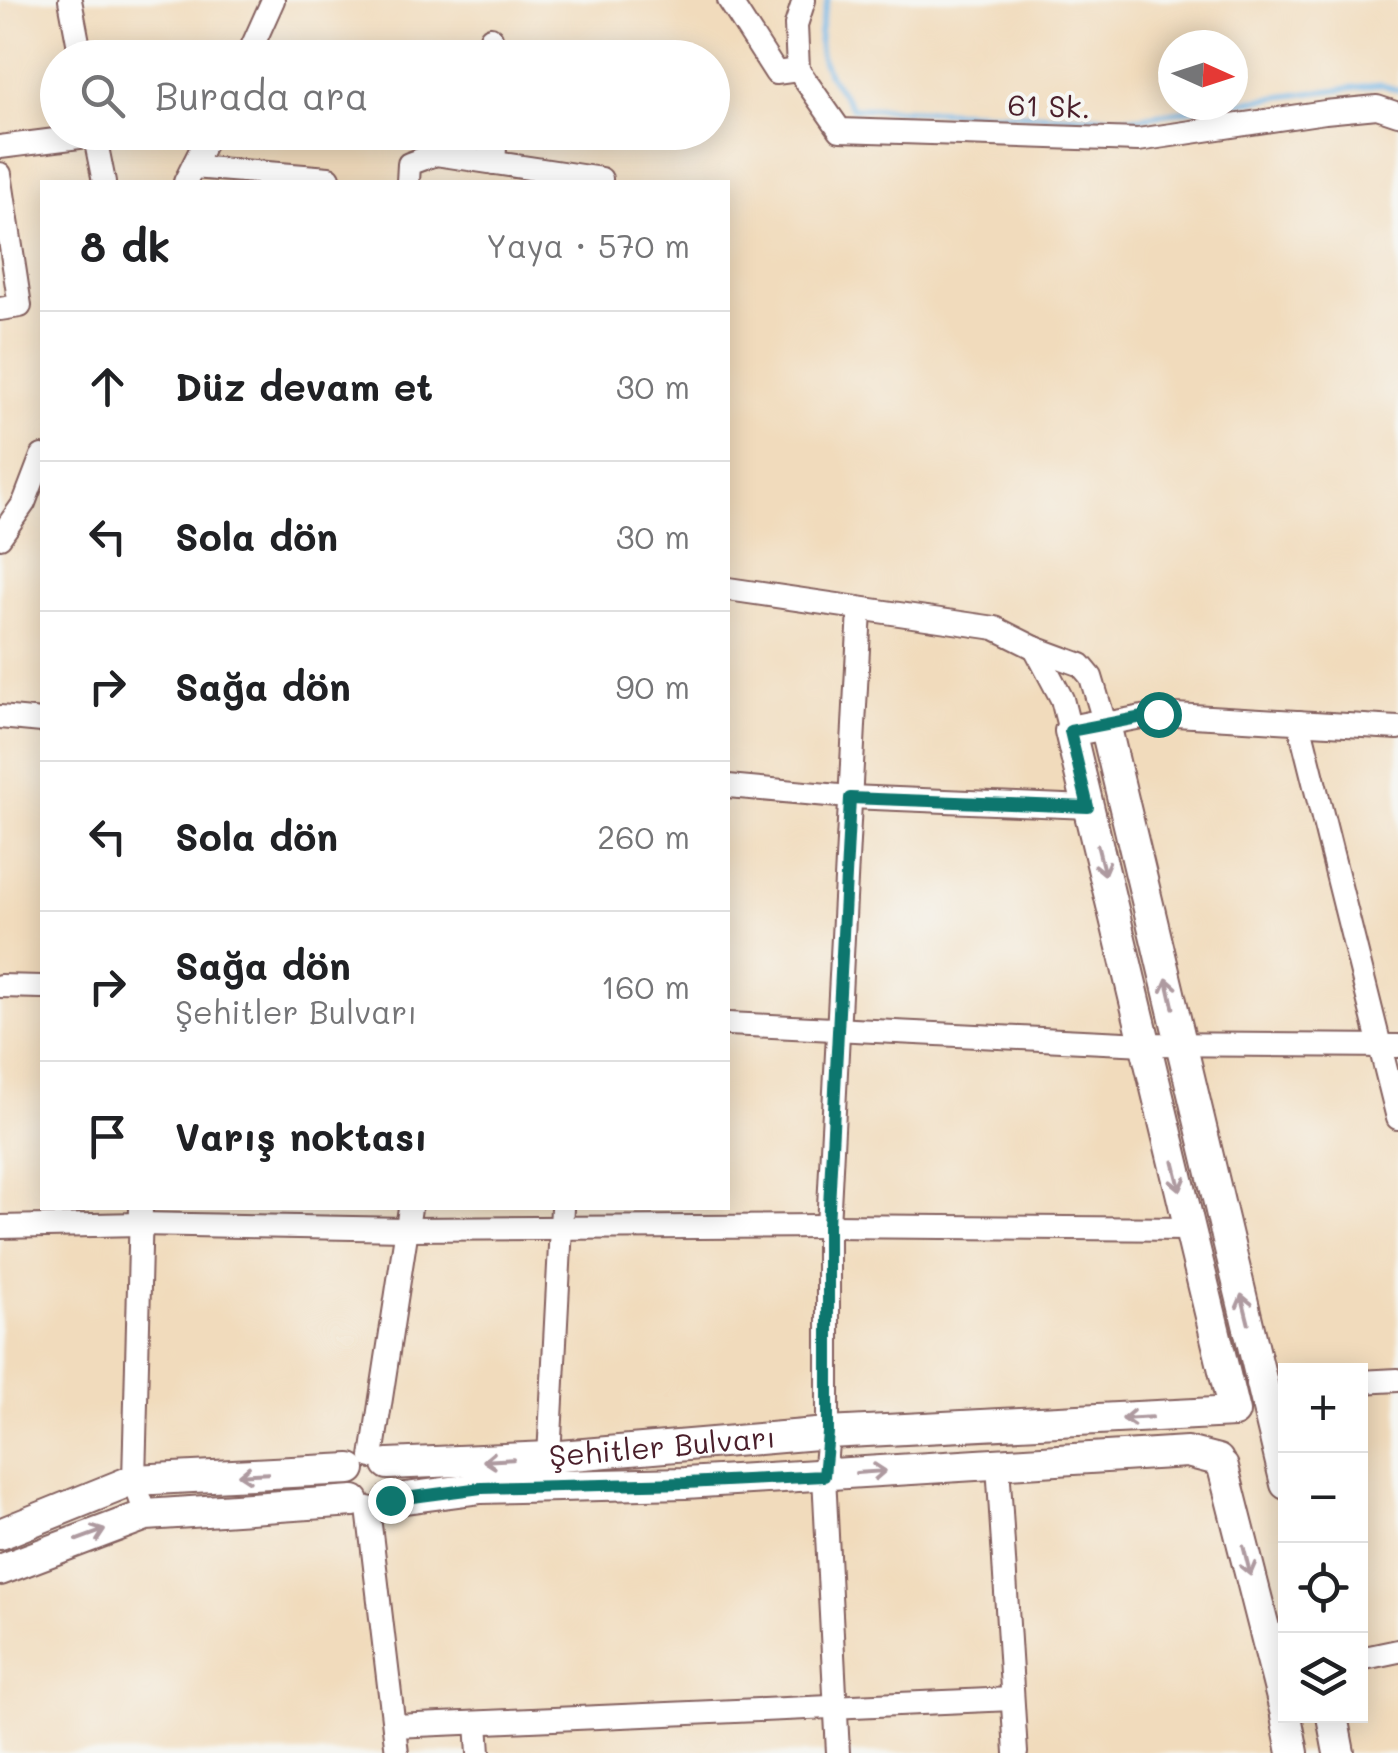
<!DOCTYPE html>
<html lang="tr">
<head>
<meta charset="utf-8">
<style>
  body { margin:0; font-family:Mali,sans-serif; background:#f2f2f2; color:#202124 }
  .controls { position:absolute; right:30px; bottom:30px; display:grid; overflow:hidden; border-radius:0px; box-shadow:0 5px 25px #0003 }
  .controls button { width:90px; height:90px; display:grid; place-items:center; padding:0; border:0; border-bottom:2px solid #e0e0e0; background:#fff; color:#202124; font:50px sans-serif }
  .compass { position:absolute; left:1158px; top:30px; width:90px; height:90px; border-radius:50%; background:#fff; box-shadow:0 5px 25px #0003; rotate:93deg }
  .stop { position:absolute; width:30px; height:30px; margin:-22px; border:8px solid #0f766e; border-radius:50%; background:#fff }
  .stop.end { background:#0f766e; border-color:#fff; box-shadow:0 2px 10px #0008 }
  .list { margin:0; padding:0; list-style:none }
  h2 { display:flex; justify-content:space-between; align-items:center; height:130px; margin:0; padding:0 40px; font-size:42px }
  h2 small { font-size:32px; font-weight:400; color:#757577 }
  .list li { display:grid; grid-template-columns:65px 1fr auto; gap:30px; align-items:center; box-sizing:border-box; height:150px; padding:0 40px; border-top:2px solid #e0e0e0 }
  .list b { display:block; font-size:38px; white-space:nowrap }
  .list p { margin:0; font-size:32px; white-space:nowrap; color:#757577 }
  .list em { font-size:32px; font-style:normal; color:#757577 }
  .icon { flex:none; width:55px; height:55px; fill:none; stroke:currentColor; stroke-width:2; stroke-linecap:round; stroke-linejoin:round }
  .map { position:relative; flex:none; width:1398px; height:1753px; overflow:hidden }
  .search { position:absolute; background:#fff; box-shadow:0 5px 25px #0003; left:40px; top:40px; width:690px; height:110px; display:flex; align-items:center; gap:25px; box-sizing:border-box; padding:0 35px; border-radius:55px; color:#757577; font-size:38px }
  .panel { position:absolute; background:#fff; box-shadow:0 5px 25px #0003; left:40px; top:180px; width:690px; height:1030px; border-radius:0px }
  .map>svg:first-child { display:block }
</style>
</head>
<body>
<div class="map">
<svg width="1398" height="1753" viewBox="0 0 1398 1753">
  <rect width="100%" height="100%" fill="#f6f6f2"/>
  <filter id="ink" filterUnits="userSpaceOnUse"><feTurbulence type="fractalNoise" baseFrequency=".01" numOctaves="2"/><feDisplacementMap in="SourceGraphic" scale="20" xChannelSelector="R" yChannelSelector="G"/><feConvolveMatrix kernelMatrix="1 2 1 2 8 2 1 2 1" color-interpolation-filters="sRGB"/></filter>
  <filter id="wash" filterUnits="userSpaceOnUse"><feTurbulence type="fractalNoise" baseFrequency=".0048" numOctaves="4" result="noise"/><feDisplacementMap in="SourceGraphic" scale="40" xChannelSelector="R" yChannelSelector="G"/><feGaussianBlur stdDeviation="2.25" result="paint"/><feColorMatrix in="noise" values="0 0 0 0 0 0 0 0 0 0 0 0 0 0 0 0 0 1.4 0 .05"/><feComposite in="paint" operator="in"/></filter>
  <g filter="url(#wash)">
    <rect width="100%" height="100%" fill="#f1dbbc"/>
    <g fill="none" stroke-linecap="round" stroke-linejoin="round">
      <g stroke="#70b6e7" stroke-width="5">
        <path d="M 828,0 C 810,56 821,63 852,108 L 1137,118 L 1221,105"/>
        <path d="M 1233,103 L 1380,84 L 1398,90"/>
      </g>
    </g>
  </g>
  <g filter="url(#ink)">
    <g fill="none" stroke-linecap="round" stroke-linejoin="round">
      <g stroke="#84615e" stroke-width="26">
        <g id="minor">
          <path d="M 70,0 L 81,58"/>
          <path d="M 729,0 L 776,73 L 798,70"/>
          <path d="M 804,0 L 796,25 L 798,70 L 840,130 L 1138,140 L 1325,112 L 1377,107 L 1398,114"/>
          <path d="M 491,38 L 493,58"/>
          <path d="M 247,58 L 273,0"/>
          <path d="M 94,132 L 104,182"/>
          <path d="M 0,147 L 95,135"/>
          <path d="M 494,163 L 496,132"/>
          <path d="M 193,167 L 329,178 L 329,182"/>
          <path d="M 0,174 L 20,306 L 0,309"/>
          <path d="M 185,182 L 210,132"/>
          <path d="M 408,182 L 409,164 L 436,154 L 601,179 L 600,182"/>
          <path d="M 0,537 L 24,503 L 42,456"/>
          <path d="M 728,589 L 995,628 L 1035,648 L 1081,665 L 1091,677 L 1105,724 L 1158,714 L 1398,728"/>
          <path d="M 1035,648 L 1062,699 L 1070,731"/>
          <path d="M 0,717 L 42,721"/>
          <path d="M 1299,722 L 1398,1118"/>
          <path d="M 728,786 L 850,797 L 1088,807"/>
          <path d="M 0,986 L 42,987"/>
          <path d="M 728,1024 L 1145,1044 L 1398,1046"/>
          <path d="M 141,1208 L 134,1480 L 146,1515"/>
          <path d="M 0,1227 L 140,1224 L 407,1229 L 828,1226 L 1190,1229"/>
          <path d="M 1360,1382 L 1398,1380"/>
          <path d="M 372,1457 L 410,1208"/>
          <path d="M 549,1457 L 562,1208"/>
          <path d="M 998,1464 L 1016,1753"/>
          <path d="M 368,1508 L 397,1753"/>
          <path d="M 1360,1659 L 1398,1651"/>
          <path d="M 477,1723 L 479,1753"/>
          <path d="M 394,1726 L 1012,1699"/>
          <path d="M 838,1753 L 824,1476 L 828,1433 L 828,1226 L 860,610"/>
        </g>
      </g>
      <g stroke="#84615e" stroke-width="34">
        <g id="secondary">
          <path id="s1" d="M 388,1464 L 549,1457 L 828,1433 L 1234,1412 L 1070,731 L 1105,724 L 1286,1484"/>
          <path d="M 1223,1467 L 1286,1714"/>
          <path d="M 390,1500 L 481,1488 L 685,1483 L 1187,1452 L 1218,1460"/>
          <path d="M 0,1534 L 134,1480 L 350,1469"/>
          <path d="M 0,1570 L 146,1515 L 354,1501"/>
          <path d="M 1286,1716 L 1293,1753"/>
          <path d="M 1332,1716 L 1339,1753"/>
        </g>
      </g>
      <use href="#minor" stroke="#fff" stroke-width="22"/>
      <use href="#secondary" stroke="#fff" stroke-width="30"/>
    </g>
    <defs><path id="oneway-shaft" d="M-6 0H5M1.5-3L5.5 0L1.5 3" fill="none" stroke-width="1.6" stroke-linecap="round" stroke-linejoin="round" transform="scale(2.5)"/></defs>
    <g stroke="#ae9aa0">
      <use href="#oneway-shaft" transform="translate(1101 860) rotate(76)"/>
      <use href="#oneway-shaft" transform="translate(1170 993) rotate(-103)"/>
      <use href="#oneway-shaft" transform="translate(1177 1176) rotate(76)"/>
      <use href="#oneway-shaft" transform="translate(1245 1309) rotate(-104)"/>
      <use href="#oneway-shaft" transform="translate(1137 1418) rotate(177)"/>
      <use href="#oneway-shaft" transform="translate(498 1460) rotate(177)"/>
      <use href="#oneway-shaft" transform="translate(871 1472) rotate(-4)"/>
      <use href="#oneway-shaft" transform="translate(253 1474) rotate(177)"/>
      <use href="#oneway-shaft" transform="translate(91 1535) rotate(-20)"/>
      <use href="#oneway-shaft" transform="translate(1247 1561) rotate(76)"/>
    </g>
  </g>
  <g fill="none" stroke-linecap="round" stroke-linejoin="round" filter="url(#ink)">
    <path stroke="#0f766e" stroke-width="12" d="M 390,1500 L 481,1488 L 686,1483 L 824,1476 L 828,1433 L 828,1226 L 850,798 L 1088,807 L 1070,731 L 1158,714"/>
  </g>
  <g text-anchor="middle" stroke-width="8" stroke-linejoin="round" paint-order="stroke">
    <g font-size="30" fill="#4a1f2b" stroke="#f6f6f2">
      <text transform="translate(1049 107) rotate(2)" y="10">61 Sk.</text>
      <text dy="10" stroke="none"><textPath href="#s1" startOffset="275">Şehitler Bulvarı</textPath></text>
    </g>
  </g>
</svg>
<div class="controls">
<button>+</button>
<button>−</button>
<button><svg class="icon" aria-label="locate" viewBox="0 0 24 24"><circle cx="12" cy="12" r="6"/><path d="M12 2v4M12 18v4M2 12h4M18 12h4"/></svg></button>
<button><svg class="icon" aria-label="layers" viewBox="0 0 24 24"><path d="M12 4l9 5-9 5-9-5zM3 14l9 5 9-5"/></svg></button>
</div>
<svg class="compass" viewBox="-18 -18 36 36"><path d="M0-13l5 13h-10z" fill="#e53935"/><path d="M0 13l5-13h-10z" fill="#757577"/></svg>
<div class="stop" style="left:1158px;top:714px"></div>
<div class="stop end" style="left:390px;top:1500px"></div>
<div class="search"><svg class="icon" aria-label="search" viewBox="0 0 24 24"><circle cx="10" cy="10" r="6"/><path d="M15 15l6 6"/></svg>Burada ara</div>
<section class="panel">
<h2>8 dk<small>Yaya · 570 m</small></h2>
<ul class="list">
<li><svg class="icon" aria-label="ahead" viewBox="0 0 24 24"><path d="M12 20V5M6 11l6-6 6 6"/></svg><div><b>Düz devam et</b></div><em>30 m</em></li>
<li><svg class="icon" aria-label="left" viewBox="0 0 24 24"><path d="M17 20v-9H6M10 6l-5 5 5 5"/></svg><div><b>Sola dön</b></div><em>30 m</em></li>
<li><svg class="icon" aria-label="right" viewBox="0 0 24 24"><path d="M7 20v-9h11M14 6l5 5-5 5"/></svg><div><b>Sağa dön</b></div><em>90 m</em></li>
<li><svg class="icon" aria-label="left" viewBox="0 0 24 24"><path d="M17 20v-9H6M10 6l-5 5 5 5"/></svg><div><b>Sola dön</b></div><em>260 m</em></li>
<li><svg class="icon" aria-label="right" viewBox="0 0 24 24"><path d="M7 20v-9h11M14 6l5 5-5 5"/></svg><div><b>Sağa dön</b><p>Şehitler Bulvarı</p></div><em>160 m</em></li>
<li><svg class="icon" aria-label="arrive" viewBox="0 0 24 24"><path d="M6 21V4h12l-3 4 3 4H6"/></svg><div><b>Varış noktası</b></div></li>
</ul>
</section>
</div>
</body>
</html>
